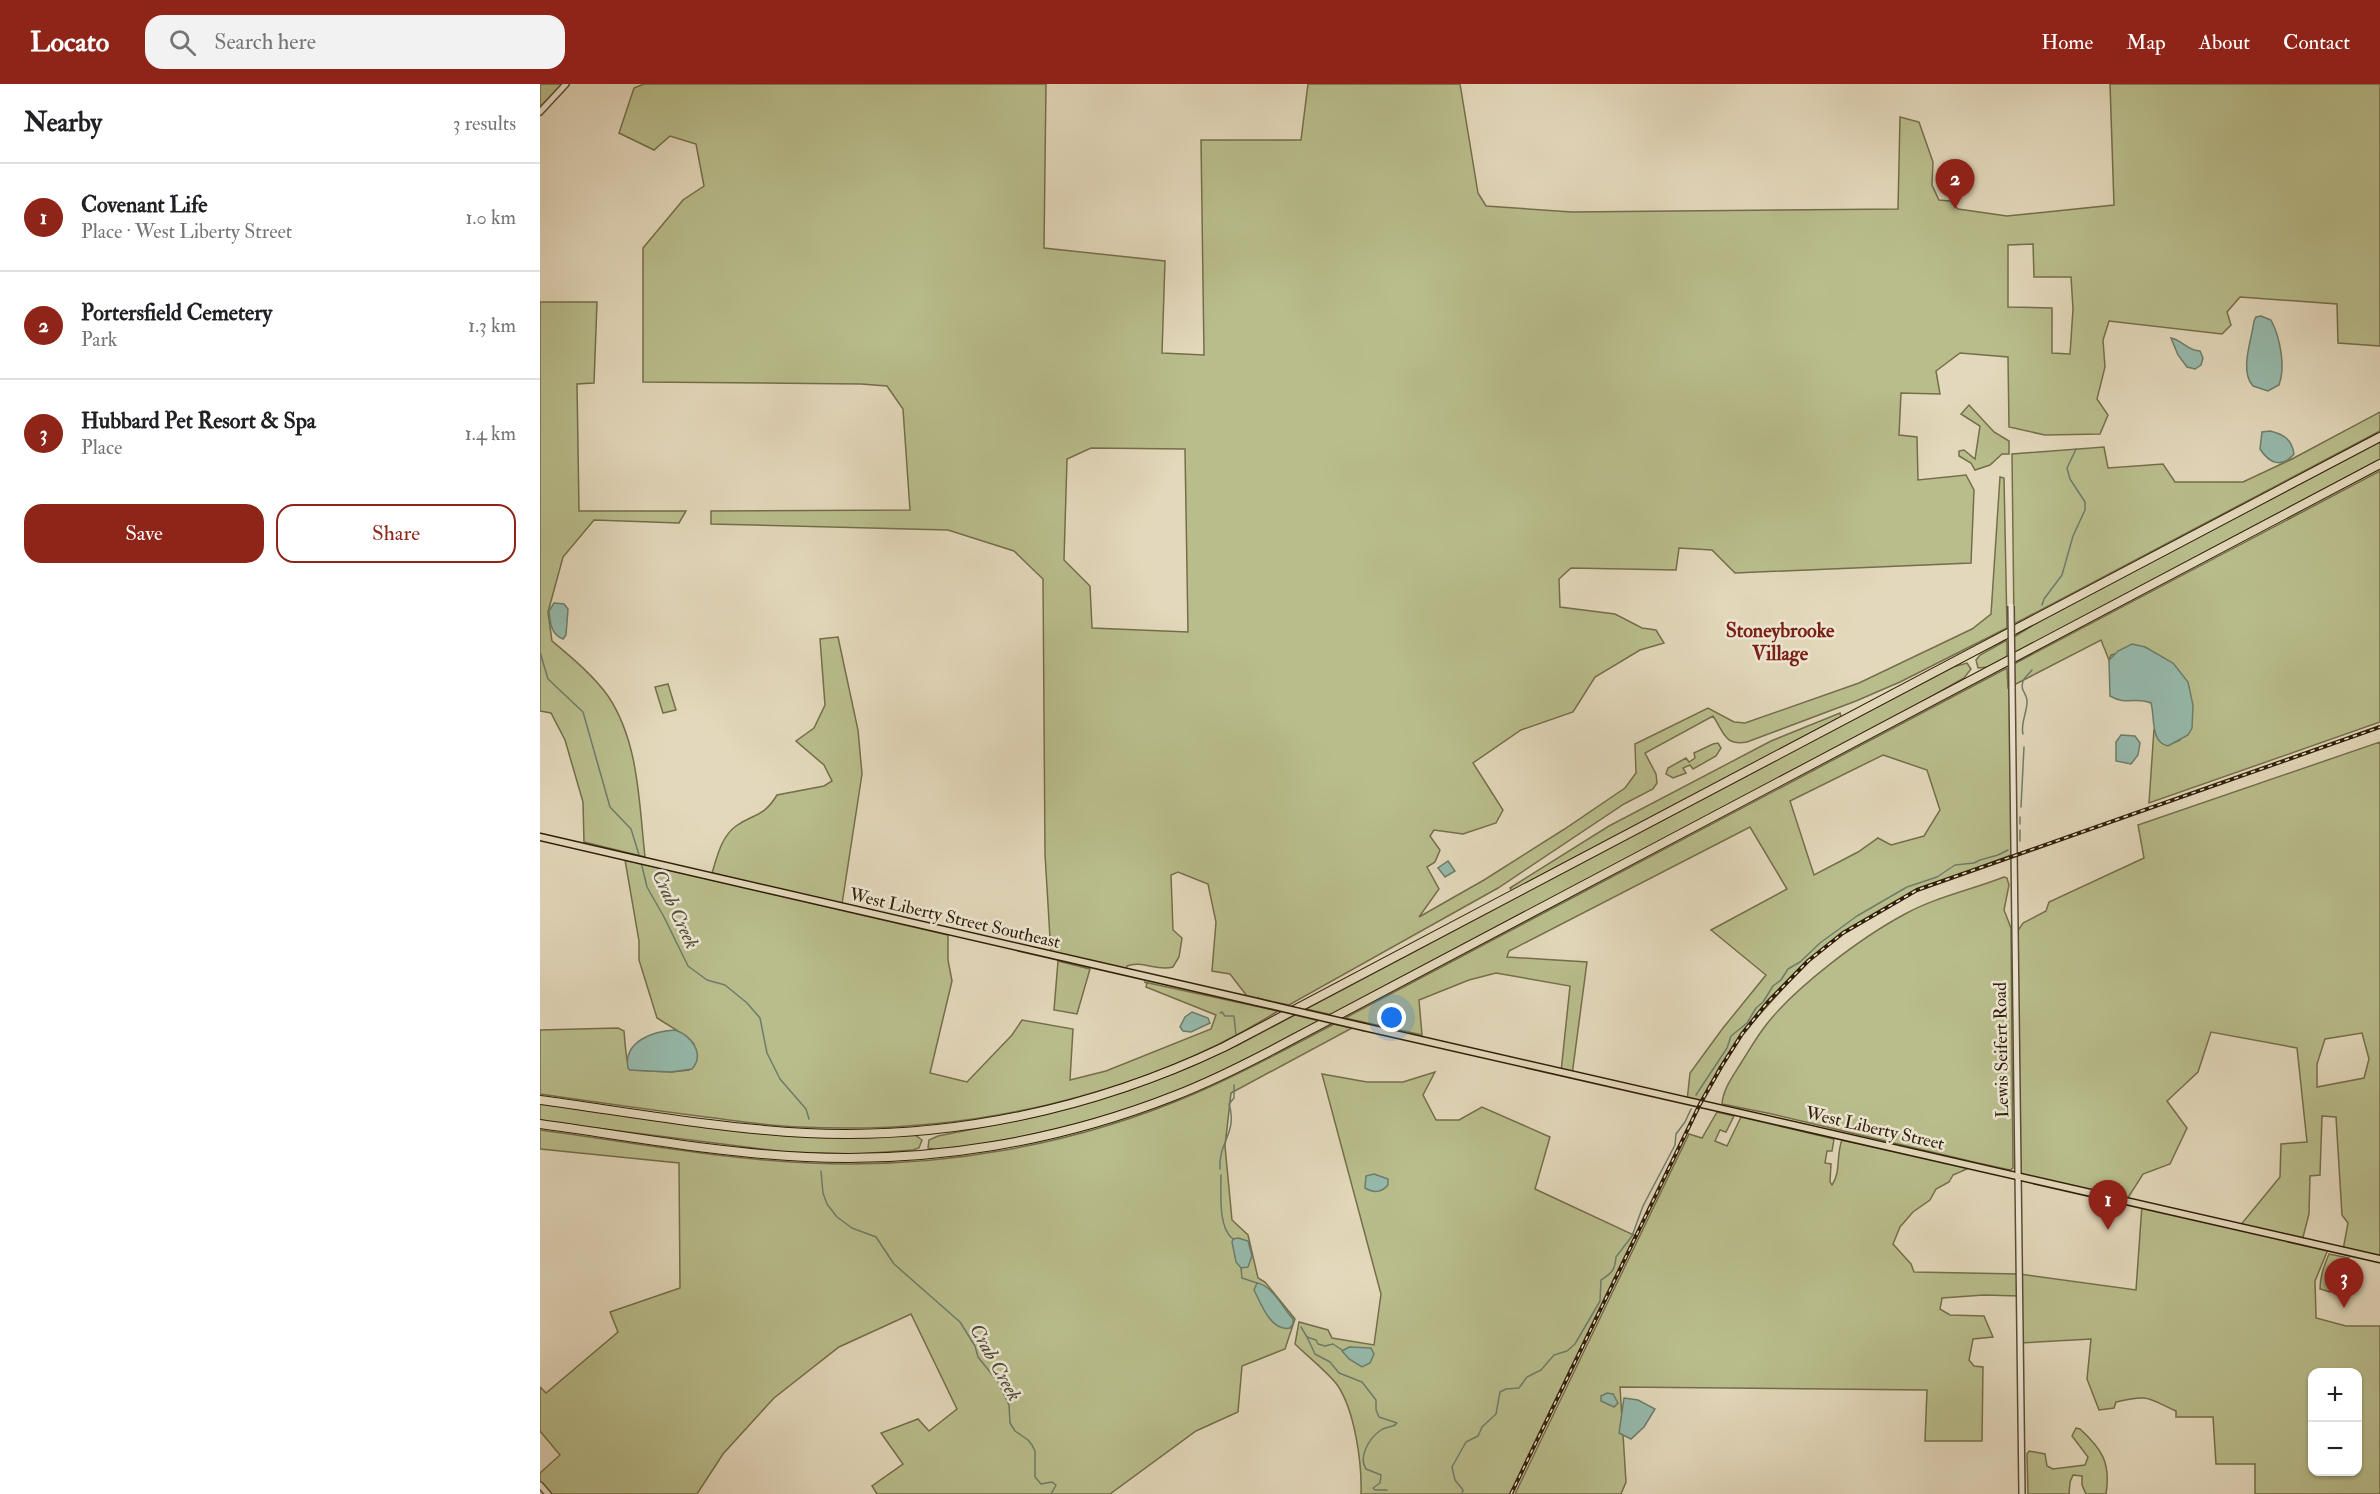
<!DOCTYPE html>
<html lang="en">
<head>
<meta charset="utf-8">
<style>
  body { margin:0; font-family:"IM FELL Double Pica",serif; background:#f2f2f2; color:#202124 }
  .controls { position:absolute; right:18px; bottom:18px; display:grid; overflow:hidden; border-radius:12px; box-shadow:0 2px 4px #0004 }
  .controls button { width:54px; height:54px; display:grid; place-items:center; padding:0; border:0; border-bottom:2px solid #e0e0e0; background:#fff; color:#202124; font:30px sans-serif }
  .you { position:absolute; left:852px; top:934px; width:21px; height:21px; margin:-15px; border:4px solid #fff; border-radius:50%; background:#1a73e8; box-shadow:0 0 0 9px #1a73e833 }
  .badge { display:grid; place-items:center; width:39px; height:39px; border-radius:50%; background:#8f2418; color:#fff; font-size:20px; font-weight:700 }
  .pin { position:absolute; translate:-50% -50px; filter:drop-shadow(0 2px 3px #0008) }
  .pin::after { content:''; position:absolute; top:32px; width:21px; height:18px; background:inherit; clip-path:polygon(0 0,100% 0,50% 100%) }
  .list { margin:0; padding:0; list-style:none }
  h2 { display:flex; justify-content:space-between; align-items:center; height:78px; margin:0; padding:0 24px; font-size:26px }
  h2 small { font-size:20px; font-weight:400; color:#757577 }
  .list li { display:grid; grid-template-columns:39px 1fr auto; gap:18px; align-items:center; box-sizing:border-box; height:108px; padding:0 24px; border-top:2px solid #e0e0e0 }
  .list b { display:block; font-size:22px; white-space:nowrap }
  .list p { margin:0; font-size:20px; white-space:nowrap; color:#757577 }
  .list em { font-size:20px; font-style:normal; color:#757577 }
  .actions { display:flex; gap:12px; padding:18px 24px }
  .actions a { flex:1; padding:14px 0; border:2px solid #8f2418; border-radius:18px; text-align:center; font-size:21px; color:#8f2418 }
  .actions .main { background:#8f2418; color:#fff }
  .icon { flex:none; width:33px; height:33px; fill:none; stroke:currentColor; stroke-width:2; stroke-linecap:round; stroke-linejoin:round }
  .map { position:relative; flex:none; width:1840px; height:1410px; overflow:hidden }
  header { display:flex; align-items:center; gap:36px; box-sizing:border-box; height:84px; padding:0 30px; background:#8f2418; color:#fff }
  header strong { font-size:28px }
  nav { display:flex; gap:33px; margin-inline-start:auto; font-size:21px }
  .search { width:420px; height:54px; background:#f2f2f2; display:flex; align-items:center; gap:15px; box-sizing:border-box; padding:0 21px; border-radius:18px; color:#757577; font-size:22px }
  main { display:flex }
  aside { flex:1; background:#fff }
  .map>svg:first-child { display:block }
</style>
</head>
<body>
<header>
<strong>Locato</strong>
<div class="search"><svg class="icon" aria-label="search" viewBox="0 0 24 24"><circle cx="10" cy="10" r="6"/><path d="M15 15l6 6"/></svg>Search here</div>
<nav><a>Home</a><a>Map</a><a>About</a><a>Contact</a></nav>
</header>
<main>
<aside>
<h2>Nearby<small>3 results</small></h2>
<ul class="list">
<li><span class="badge">1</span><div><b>Covenant Life</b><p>Place · West Liberty Street</p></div><em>1.0 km</em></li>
<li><span class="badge">2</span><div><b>Portersfield Cemetery</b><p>Park</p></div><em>1.3 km</em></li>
<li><span class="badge">3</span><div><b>Hubbard Pet Resort &amp; Spa</b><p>Place</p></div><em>1.4 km</em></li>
</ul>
<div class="actions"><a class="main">Save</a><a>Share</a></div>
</aside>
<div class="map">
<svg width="1840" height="1410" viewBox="0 0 1840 1410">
  <rect width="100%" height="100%" fill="#e3d8bb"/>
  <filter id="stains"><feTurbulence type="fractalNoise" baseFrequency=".00333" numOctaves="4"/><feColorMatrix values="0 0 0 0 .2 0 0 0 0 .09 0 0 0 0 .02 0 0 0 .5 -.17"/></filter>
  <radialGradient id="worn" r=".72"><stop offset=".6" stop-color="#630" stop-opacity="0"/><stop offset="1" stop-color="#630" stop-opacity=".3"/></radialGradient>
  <g fill="#b9bd8c" stroke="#746e4a" stroke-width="1.5" fill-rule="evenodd">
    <path d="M 0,0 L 23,0 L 0,23 Z"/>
    <path d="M 104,0 L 506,0 L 504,164 L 625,177 L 622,269 L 664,271 L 661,56 L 761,56 L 768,0 L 920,0 L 938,109 L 946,122 L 1032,128 L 1358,125 L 1360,33 L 1379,38 L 1393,78 L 1392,101 L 1399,116 L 1410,117 L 1418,125 L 1467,132 L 1574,121 L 1570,0 L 1840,0 L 1840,262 L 1798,259 L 1797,220 L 1700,213 L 1687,228 L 1691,241 L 1682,250 L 1569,237 L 1563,256 L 1565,283 L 1557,315 L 1568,331 L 1560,350 L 1505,351 L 1469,343 L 1468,273 L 1420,269 L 1396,287 L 1400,310 L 1361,309 L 1359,351 L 1377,353 L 1378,396 L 1426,391 L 1434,406 L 1431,479 L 1195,489 L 1172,466 L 1139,464 L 1136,486 L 1031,484 L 1019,495 L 1020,523 L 1075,530 L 1102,544 L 1116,546 L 1124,559 L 1100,566 L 1055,593 L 1033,628 L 981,646 L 933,679 L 963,726 L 956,739 L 923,750 L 894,746 L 890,752 L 900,766 L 895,778 L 887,783 L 899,805 L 879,833 L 944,796 L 1023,746 L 1085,704 L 1096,689 L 1095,660 L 1168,624 L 1194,638 L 1205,639 L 1319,599 L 1432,545 L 1451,530 L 1460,393 L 1464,394 L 1467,544 L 1360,598 L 1316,617 L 1207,658 C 1184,662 1184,648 1173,632 L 1105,669 L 1116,690 L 1117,699 L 1113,705 L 1084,720 L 958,804 L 749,921 L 707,912 L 690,890 L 672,887 L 676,838 L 668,800 L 638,788 L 631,791 L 633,846 L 642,854 L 639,873 L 633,883 C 618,888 602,876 587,882 L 585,888 L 511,871 L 505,770 L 503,495 L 474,467 L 408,446 L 171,440 L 171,427 L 370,426 L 363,325 L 347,302 L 321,300 L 103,298 L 103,164 L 143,116 L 164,102 L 156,60 L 130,52 L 114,66 L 79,49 L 94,4 ZM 1493,160 L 1494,193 L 1531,193 L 1533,225 L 1530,270 L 1512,269 L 1512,224 L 1468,223 L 1468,161 ZM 551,364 L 645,365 L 648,548 L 552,544 L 550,502 L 524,476 L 527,375 Z"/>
    <path d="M 0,218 L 57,218 L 54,299 L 37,300 L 39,427 L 146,427 L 139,439 L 54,436 L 23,473 L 8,528 L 12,557 C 31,573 53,591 68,612 C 99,658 99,719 105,773 L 44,758 L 43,718 L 25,656 L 11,629 L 0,627 Z"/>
    <path d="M 1429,321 L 1454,348 L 1469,357 L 1469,370 L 1462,370 L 1450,381 L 1435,386 L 1431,379 L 1419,372 L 1419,367 L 1424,366 L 1435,375 L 1440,342 L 1421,330 Z"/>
    <path d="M 1840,328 L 1840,347 L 1474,540 L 1472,370 L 1564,363 L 1568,384 L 1623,380 L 1635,398 L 1703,398 L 1752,375 Z"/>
    <path d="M 1840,356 L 1840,376 L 1474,571 L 1474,553 L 1493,541 Z"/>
    <path d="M 1840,387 L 1840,638 L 1609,719 L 1614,645 L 1618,655 L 1631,660 L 1640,656 L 1616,570 L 1605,563 L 1571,571 L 1569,576 L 1561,556 L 1474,601 L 1474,580 Z"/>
    <path d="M 298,553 L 318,646 L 322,690 L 302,820 L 172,789 C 177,773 181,753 196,742 C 214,729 223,734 237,711 L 284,702 L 292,697 L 284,681 L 256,657 L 274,644 L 285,621 L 280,555 Z"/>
    <path d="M 1467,556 L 1467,574 L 1448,583 L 1438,584 L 1436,576 L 1440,571 Z"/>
    <path d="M 1427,579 L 1431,585 L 1424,594 L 1343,640 L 793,931 L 766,925 L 1413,583 Z"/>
    <path d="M 1467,584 L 1468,604 L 1472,603 L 1474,770 L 1377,806 L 1303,849 L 1268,877 L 1202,950 L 1160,1020 L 1147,1017 L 1150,989 L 1183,944 L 1226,891 L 1171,846 L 1247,805 L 1210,743 L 969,867 L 967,873 L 1047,878 L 1032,991 L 1021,988 L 1030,902 L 956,889 L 929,896 L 879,916 L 882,951 L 805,934 ZM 1343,671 L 1387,686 L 1400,726 L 1384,752 L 1351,761 L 1338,754 L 1318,768 L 1274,791 L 1250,717 Z"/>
    <path d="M 128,600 L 136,626 L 123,629 L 115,603 Z"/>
    <path d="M 1300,629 L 1301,633 L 972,807 L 970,804 L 1069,742 L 1231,657 Z"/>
    <path d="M 1840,658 L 1840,1175 L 1803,1166 L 1808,1139 L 1802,1131 L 1796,1033 L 1782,1032 L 1780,1091 L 1770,1092 L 1769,1130 L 1762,1157 L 1789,1163 L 1775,1197 L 1776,1234 L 1806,1242 L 1840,1242 L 1840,1410 L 1715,1410 L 1715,1380 L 1676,1380 L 1673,1333 L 1636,1333 L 1636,1327 C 1607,1314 1610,1310 1576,1318 L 1574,1324 L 1559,1326 L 1547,1295 L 1551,1255 L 1480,1259 L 1479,1212 L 1444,1211 L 1402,1214 L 1400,1225 L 1410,1231 L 1444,1232 L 1453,1253 L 1433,1255 L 1429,1276 L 1434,1282 L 1443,1283 L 1442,1357 L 1385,1357 L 1387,1306 L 1080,1303 L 1086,1398 L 1081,1410 L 975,1410 L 1149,1050 L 1162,1054 L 1177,1028 L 1194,1032 L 1186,1048 L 1180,1046 L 1175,1057 L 1187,1062 L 1201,1033 L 1294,1055 L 1292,1067 L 1287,1067 L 1285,1079 L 1291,1080 L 1290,1098 L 1292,1101 C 1301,1089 1296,1070 1302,1056 L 1429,1084 L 1413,1091 L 1409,1098 L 1396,1105 L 1390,1116 L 1373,1128 L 1360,1143 L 1353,1160 L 1371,1180 L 1374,1188 L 1479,1190 L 1596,1206 L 1602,1121 L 1699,1143 L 1740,1093 L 1741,1060 L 1767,1058 L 1757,964 L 1671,948 L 1658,988 L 1627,1017 L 1647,1044 L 1630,1080 L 1603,1090 L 1586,1117 L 1478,1092 L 1475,851 L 1483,839 L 1506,827 L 1509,818 L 1604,774 L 1598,741 ZM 1822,949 L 1829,975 L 1824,994 L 1777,1003 L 1777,980 L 1785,955 ZM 1772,1288 L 1818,1288 L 1818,1388 L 1772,1388 Z"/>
    <path d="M 1178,659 L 1181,664 L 1176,672 L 1153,685 L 1150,681 L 1143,684 L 1146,689 L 1133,694 L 1126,690 L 1128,684 L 1146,674 L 1149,678 L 1155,674 L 1154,669 L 1173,660 Z"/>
    <path d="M 85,776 L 408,851 L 408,876 L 412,897 L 390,989 L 427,998 L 472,951 L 482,936 L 533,945 L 530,996 L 566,987 L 671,945 L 676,931 L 606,903 L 607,899 L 604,898 L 738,927 C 599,1014 423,1051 261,1043 C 229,1042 198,1037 166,1033 C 111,1026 55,1018 0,1010 L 0,946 L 78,944 L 84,947 C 85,957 86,980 90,986 L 131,988 L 149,986 L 154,960 L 146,952 L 117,934 L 99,876 L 99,857 Z"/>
    <path d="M 1464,793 L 1467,794 L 1469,801 L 1464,826 L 1471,844 L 1473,1084 L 1470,1086 L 1438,1079 L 1232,1030 L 1182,1020 C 1183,1005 1193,992 1201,979 C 1208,968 1215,956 1223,945 C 1252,905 1322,853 1365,830 C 1396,813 1431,806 1464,793 Z"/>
    <path d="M 518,877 L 550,885 L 537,930 L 514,926 Z"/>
    <path d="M 755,931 L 780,937 C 733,962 687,988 637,1007 C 560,1037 481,1056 399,1066 L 388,1064 L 389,1056 L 398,1052 L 495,1033 L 587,1007 L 648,984 L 698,961 Z"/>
    <path d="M 794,940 L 812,944 L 691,1009 L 685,1062 L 692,1136 L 708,1151 L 718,1194 L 725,1198 L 755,1235 L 745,1265 L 702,1282 L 698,1328 L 656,1347 L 570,1410 L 337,1410 L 332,1402 L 363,1380 L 341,1349 L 378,1335 L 389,1347 L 417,1325 L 371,1230 L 299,1263 L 234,1314 L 183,1370 L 157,1410 L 8,1410 L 0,1401 L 0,1389 L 20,1371 L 0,1347 L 0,1303 L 6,1309 L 78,1248 L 70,1228 L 140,1204 L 139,1079 L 0,1065 L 0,1046 C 90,1058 180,1075 270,1079 C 401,1085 536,1061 656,1009 C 703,989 748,964 794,940 Z"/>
    <path d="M 895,988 L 883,1011 L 896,1036 L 919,1036 L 942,1023 L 1010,1053 L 995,1105 L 1096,1152 L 971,1410 L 821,1410 C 822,1379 815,1328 798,1302 C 789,1289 767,1272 755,1260 L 759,1238 L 788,1246 L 792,1254 L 834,1261 L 841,1210 L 782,990 L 827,998 L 863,998 Z"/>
    <path d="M 0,1019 C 125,1037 249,1059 375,1051 L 382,1056 L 379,1064 L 373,1066 L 317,1070 L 246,1068 L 0,1037 Z"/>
    <path d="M 1789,1170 L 1809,1174 L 1808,1181 L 1813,1182 L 1798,1202 L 1790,1208 L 1780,1205 C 1780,1192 1784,1182 1789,1170 Z"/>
    <path d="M 1536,1344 L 1540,1345 C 1562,1365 1571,1379 1566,1410 L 1546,1410 L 1542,1401 L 1542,1392 L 1533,1391 L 1530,1398 L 1529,1410 L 1488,1410 L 1487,1370 L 1489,1367 L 1505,1370 L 1507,1382 L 1513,1385 L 1545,1381 L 1548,1373 L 1532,1352 Z"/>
  </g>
  <g fill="#96baac" stroke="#6d7c6a" stroke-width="1.5">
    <path d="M 1721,232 L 1731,236 C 1740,253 1746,283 1739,301 L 1728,307 L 1713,302 C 1699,287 1712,255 1714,237 L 1716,233 Z"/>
    <path d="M 1631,254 C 1642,256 1648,267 1660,267 L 1663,274 L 1661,281 L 1655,285 L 1647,283 L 1638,271 Z"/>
    <path d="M 1730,347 C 1743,350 1752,355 1754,370 C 1742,385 1729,379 1720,365 L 1722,348 Z"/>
    <path d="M 14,519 L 24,520 L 28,525 L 26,551 L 23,555 C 11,551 10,538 9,527 Z"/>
    <path d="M 1592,560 L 1605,563 L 1633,579 L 1648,598 L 1653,621 L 1652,644 L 1648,651 L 1628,662 C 1610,658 1615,633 1611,619 C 1596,612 1587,622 1570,612 L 1569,576 L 1578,567 Z"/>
    <path d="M 1581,651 L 1595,652 L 1600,659 L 1598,671 L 1591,680 L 1576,677 L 1576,658 Z"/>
    <path d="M 908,777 L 915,787 L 905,793 L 898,784 Z"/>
    <path d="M 652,928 L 668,934 L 670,939 L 651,948 L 643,947 L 640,943 L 645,933 Z"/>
    <path d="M 135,946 C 152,952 165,970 152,985 L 131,988 L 90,986 L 88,984 C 83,957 114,947 135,946 Z"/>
    <path d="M 834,1090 L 848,1095 L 848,1101 C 841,1109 834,1109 825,1104 L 826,1092 Z"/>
    <path d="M 698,1154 L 708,1157 L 712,1172 L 708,1183 L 701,1184 L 696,1178 L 692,1158 L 693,1155 Z"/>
    <path d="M 717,1199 C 732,1201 743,1224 753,1235 L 753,1240 L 750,1244 C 731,1248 721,1220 714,1206 Z"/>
    <path d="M 809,1263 L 831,1264 L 834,1270 L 830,1279 L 822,1283 L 809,1275 L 802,1267 Z"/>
    <path d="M 1067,1309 L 1073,1310 L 1078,1319 L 1074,1323 L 1061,1317 L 1061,1312 Z"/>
    <path d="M 1084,1314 L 1098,1316 L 1115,1325 L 1104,1343 L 1091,1355 L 1079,1349 Z"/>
  </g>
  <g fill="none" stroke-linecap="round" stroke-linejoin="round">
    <g stroke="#6d7c6a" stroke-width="1.5">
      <path d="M 1502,521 L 1504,515 L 1522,491 L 1533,452 L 1545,426 L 1545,418 L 1530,395 L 1527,384 L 1536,365"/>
      <path d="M 0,568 L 8,595 L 43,628 L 70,723 L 91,745 L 100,774"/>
      <path d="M 1483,650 C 1480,639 1488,627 1487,616 C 1486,608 1480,607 1483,597 C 1485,592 1489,590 1492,586"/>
      <path d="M 1481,723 L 1484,663"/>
      <path d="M 1480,740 L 1480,733"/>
      <path d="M 1480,757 L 1480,746"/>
      <path d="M 101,778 L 107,803 L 124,833 L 148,882 L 167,896 L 185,901 L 207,919 L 220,934 L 227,969 L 240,995 L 266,1025 L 269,1035"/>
      <path d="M 680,929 L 682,928 L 685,932 L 694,932 L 696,951"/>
      <path d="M 1156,1011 L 1187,964 L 1191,952 L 1207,939 L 1216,924 L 1223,918 L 1233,902 L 1241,896 L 1248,885 L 1260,878 L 1280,859 L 1317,832 L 1367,803 L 1397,793 L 1415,781 L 1434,779 L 1440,776 L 1458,771 L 1468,766"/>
      <path d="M 680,1085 C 678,1058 698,1049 689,1020 L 694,1014 L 694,1001"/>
      <path d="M 281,1087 L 283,1109 L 287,1120 L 297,1133 L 312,1144 L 336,1153 L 354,1180 L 420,1238 L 435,1262 L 438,1273 L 458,1298 L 469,1321 L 470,1339 L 475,1347 L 488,1356 L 492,1361 L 495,1367 L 495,1393 L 501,1400 L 512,1398 L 516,1401 L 511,1410"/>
      <path d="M 681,1091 C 681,1110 678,1144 693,1155"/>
      <path d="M 701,1184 L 702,1194 L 717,1199"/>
      <path d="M 761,1243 L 767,1253 L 776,1256 L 778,1260 L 785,1262 L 793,1260 L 802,1266"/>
      <path d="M 767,1253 L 775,1270 L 790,1278 L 799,1289 L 822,1298 L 836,1316 L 836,1326 L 839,1333 L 857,1339 L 855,1341 C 851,1343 844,1344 841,1346 C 829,1354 818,1373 826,1385 L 841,1391 L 840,1399 L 833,1404 L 835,1406 L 847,1406"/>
      <path d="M 922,1410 L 923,1406 L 915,1396 L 912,1383 L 926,1358 L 938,1352 L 942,1343 L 956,1330 L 960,1308 L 966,1305 L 979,1304 L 987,1293 L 1001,1286 L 1014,1271 L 1027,1267 L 1035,1260 L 1060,1217 L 1061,1196 C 1072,1189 1075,1186 1076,1173 L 1092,1152 L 1103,1122 L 1135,1061 L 1136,1050 L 1145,1038 L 1151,1025"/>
    </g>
    <g stroke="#5c4c34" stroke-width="8">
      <g id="minor">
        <path d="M 0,28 L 26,0"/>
        <path d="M 1472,603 L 1482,1410"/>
        <path d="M 0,1401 L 8,1410"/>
      </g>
    </g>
    <g stroke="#2f1e07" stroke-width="9">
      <g id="major">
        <path d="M 0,753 L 717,918"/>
        <path d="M 824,943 L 1840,1175"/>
      </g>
    </g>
    <g stroke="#2f1e07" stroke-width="10">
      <g id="highway">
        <path d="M 0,1016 C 88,1028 177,1044 266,1049 C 411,1056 554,1025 684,963 L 1840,353"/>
        <path d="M 0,1040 C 88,1052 177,1069 266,1073 C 391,1079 517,1058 634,1012 C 675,996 714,976 753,955 L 1840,380"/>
      </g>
    </g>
    <use href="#minor" stroke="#ede6d3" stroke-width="5"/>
    <use href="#major" stroke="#e3d8bb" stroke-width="6"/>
    <use href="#highway" stroke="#e3d8bb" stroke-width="8"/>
    <g stroke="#2f1e07" stroke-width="4">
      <path id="rail" d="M 971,1410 L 1160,1020 L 1181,983 L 1202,950 L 1227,919 L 1268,877 L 1303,849 L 1377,806 L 1840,643"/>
    </g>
    <use href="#rail" stroke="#ede6d3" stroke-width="1.5" stroke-dasharray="4.5" stroke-linecap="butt"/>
    <g stroke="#5c4c34" stroke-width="8" stroke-linecap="butt">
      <path id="minor-bridge" d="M 1471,522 L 1472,603"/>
    </g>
    <g stroke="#2f1e07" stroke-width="9" stroke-linecap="butt">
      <path id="major-bridge" d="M 717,918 L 824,943"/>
    </g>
    <use href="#minor-bridge" stroke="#ede6d3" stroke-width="5"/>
    <use href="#major-bridge" stroke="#e3d8bb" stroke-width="6"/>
  </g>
  <g text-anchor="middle" stroke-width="5" stroke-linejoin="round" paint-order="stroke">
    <g font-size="18" fill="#2f1e07" stroke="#ede6d3">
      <text transform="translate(415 834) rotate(13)" y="6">West Liberty Street Southeast</text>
      <text transform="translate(1461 966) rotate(-91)" y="6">Lewis Seifert Road</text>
      <text transform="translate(1335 1044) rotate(13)" y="6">West Liberty Street</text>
    </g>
    <g font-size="20" font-weight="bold" fill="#7a1f14" stroke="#ede6d3">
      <text x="1240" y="553">Stoneybrooke<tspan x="1240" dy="23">Village</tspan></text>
    </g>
    <g font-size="20" font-style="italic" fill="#4e4d39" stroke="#ede6d3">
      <text transform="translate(136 825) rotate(65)" y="7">Crab Creek</text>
      <text transform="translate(456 1278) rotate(61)" y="7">Crab Creek</text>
    </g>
  </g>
  <rect width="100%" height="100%" filter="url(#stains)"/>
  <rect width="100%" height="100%" fill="url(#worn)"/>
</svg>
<div class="controls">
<button>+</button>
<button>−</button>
</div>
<div class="you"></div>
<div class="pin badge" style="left:1568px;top:1146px">1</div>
<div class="pin badge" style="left:1415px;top:125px">2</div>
<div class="pin badge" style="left:1804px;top:1224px">3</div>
</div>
</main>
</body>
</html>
